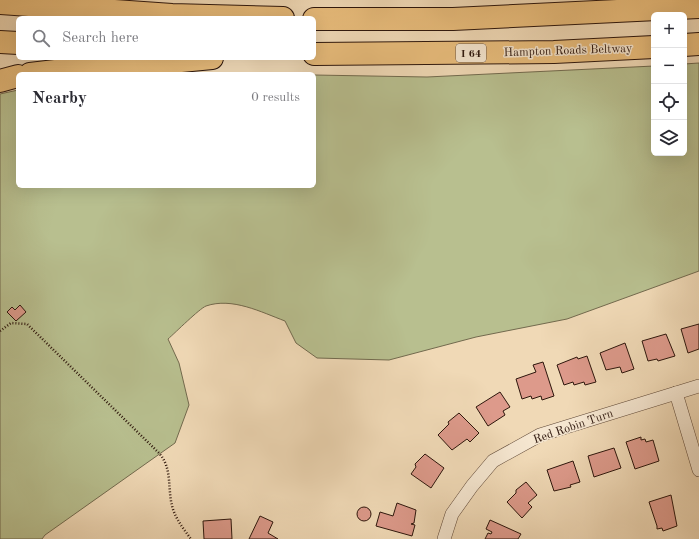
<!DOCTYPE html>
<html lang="en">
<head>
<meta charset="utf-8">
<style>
  body { margin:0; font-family:"Old Standard TT",serif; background:#f2f2f3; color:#2b2b33 }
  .controls { position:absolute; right:12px; top:12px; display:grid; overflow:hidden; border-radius:6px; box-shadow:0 4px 16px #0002 }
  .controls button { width:36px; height:36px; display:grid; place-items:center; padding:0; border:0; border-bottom:1px solid #e1e1e2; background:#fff; color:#2b2b33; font:20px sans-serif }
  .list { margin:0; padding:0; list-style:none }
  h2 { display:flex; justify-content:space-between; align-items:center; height:52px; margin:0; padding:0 16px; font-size:17px }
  h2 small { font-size:13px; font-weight:400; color:#7c7c81 }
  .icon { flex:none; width:22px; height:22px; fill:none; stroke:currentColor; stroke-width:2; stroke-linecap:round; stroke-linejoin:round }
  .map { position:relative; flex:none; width:699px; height:539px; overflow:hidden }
  .search { position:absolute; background:#fff; box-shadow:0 4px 16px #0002; left:16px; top:16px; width:300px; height:44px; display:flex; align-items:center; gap:10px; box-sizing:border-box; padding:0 14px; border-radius:6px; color:#7c7c81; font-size:15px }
  .panel { position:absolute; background:#fff; box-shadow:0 4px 16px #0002; left:16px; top:72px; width:300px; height:116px; border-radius:6px }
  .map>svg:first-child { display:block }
</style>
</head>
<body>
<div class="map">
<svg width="699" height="539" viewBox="0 0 699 539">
  <rect width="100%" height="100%" fill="#f0d9b6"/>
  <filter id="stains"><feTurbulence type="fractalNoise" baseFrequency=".005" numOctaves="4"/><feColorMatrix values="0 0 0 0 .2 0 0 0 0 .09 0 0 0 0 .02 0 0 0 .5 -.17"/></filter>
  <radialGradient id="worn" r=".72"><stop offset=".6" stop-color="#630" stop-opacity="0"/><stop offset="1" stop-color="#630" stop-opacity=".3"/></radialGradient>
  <path fill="#b8bf8f" stroke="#726a4e" d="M 699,63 L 699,271 L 567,319 L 476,337 L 389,360 L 317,358 L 296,343 L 285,321 C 261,312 232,297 206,306 C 199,309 176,332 168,339 L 179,363 L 189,405 L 175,443 L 45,535 L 42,539 L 0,539 L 0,94 L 18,90 L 18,186 L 314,186 L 314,75 L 427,77 L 654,66 L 654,153 L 684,153 L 684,64 Z"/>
  <g fill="#dd9a8b" stroke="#2d160c">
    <path d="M 20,305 L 26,312 L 16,321 L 7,312 L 12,307 L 15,310 Z"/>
    <path d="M 699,324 L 699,349 L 688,353 L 681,329 Z"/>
    <path d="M 666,334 L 675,356 L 658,361 L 657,359 L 648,361 L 642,341 Z"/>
    <path d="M 625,343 L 634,369 L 622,373 L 620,367 L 606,370 L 600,353 Z"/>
    <path d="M 587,356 L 596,382 L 585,385 L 584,382 L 574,385 L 573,382 L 564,385 L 557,365 L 577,357 L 578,359 Z"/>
    <path d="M 543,362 L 554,396 L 542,400 L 541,396 L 532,399 L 531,396 L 522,399 L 516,379 L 536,372 L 533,365 Z"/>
    <path d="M 500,392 L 510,407 L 503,411 L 505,415 L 488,426 L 476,407 Z"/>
    <path d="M 459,413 L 479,433 L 470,442 L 467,439 L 452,450 L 438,435 L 449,424 L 448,422 Z"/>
    <path d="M 641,437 L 641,440 L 645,439 L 646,442 L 653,440 L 659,461 L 635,469 L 626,442 Z"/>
    <path d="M 614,448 L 621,468 L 594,477 L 588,456 Z"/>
    <path d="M 425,454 L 444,468 L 431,488 L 411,474 L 416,467 L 415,464 Z"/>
    <path d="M 573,461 L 580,482 L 570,485 L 571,487 L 554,491 L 547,470 Z"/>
    <path d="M 526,482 L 537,495 L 528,503 L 532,507 L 522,518 L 507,502 L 516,493 L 516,490 Z"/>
    <path d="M 671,495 L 677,526 L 663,531 L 662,528 L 657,529 L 657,526 L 649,502 Z"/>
    <path d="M 397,503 L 416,510 L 414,523 L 411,524 L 415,525 L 412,536 L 376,526 L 380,512 L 393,516 Z"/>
    <circle cx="364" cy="514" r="7"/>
    <path d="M 260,516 L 273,522 L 268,533 L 278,539 L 249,539 Z"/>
    <path d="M 231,519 L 232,539 L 204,539 L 203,521 Z"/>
    <path d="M 490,520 L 521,534 L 518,539 L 485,539 L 488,533 L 491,534 L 492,532 L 486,529 Z"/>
  </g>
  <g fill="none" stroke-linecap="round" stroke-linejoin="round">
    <g stroke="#5e4736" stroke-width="14">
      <g id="minor">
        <path d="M 676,393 L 699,470"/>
        <path d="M 444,539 L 452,514 L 472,486 L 493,461 L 540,435 L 699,386"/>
      </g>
    </g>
    <g stroke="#2d160c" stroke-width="24">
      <g id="motorway">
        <path d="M 0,3 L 172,15 L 283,18"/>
        <path d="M 314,19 L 453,19 L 699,7"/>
        <path d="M 0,42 L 18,43"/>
        <path d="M 684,45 L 699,44"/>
        <path d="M 314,54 L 554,52 L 654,47"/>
        <path d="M 30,74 L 81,68 L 108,68 L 212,58"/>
        <path d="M 0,81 L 18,76"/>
      </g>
    </g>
    <path stroke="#2d160c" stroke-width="2.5" stroke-dasharray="1 2" stroke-linecap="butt" d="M 0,331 L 11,323 L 27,324 L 159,453 C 174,470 166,492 174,512 C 178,522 185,531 191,539"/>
    <use href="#minor" stroke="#f5e6d0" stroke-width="13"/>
    <use href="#motorway" stroke="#e8bc7b" stroke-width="22"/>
  </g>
  <g text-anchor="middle" stroke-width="3" stroke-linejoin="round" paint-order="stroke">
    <rect fill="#f5e6d0" stroke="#695447" stroke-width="1" x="456" y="44" width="30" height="18" rx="3"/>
    <g font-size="11" font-weight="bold" fill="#2d160c">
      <text x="471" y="57">I 64</text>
    </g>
    <g font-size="12" fill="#2d160c" stroke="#f5e6d0">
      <text transform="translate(568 50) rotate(-2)" y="4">Hampton Roads Beltway</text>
      <text transform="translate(573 426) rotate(-19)" y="4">Red Robin Turn</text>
    </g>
  </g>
  <rect width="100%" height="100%" filter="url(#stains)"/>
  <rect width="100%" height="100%" fill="url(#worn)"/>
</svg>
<div class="controls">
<button>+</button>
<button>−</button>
<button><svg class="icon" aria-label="locate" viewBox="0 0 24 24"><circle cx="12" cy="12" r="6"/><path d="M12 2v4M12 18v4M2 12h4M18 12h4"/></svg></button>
<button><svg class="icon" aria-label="layers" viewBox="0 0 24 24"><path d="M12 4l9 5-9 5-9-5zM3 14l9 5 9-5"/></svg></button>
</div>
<div class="search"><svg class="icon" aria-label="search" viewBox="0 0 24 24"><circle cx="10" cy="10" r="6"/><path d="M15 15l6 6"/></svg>Search here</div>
<section class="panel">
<h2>Nearby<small>0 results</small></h2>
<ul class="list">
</ul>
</section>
</div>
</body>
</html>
